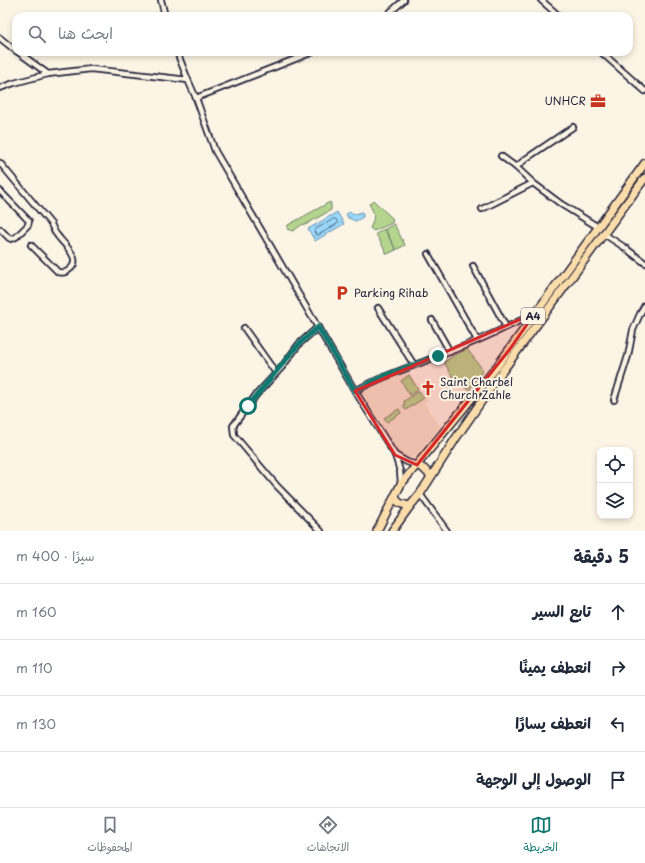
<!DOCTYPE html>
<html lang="ar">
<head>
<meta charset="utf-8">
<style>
  body { margin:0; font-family:"Playpen Sans","Playpen Sans Arabic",sans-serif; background:#f6f6f7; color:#1f2937; direction:rtl }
  .controls { position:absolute; right:12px; bottom:12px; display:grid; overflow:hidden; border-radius:8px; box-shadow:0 2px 6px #0003 }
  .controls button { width:36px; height:36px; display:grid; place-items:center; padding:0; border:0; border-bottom:1px solid #e0e1e3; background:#fff; color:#1f2937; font:20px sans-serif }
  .stop { position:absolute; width:12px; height:12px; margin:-9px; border:3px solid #0f766e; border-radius:50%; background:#fff }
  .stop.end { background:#0f766e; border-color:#fff; box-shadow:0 1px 4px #0008 }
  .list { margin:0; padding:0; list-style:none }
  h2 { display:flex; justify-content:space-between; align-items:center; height:52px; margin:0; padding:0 16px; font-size:17px }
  h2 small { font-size:13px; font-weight:400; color:#747a83 }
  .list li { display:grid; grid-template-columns:26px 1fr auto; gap:12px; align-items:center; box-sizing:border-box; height:56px; padding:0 16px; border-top:1px solid #e0e1e3 }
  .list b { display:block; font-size:15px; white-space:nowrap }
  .list em { font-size:13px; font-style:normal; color:#747a83 }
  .icon { flex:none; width:22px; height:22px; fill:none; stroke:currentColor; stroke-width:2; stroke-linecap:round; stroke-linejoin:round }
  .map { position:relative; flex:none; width:645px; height:531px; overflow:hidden; direction:ltr }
  .search { position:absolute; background:#fff; box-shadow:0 2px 6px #0003; left:12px; right:12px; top:12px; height:44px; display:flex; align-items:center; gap:10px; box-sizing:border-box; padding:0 14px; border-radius:12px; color:#747a83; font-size:15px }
  .sheet { height:276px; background:#fff }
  nav { display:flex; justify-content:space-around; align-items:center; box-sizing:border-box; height:56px; border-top:1px solid #e0e1e3; background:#fff; font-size:11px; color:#747a83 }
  nav a { display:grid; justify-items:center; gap:2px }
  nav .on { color:#0f766e }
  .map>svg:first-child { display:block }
</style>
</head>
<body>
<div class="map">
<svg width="645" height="531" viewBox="0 0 645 531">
  <defs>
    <pattern id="water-waves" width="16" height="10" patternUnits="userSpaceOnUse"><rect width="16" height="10" fill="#9bdafd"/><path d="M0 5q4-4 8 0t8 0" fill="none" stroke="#85bbda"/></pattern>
  </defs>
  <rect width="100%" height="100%" fill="#fcf5e5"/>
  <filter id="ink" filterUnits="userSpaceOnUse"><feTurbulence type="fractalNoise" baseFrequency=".025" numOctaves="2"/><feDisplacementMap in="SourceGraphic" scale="8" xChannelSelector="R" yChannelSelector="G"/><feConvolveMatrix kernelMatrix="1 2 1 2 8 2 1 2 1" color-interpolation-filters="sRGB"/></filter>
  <g filter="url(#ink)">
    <path fill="#f4e5cd" d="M 407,369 L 428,401 L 424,403 L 441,427 L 416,455 L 410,458 L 406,458 L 398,453 L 360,392 L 385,378 Z"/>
    <g fill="#b5d58f" stroke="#6c7c65">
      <path d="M 373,200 L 393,219 L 392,223 L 374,231 L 370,228 C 375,217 375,214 369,204 Z"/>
      <path d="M 330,202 L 331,204 L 331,210 L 305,225 L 303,224 L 293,231 L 287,229 L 288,225 Z"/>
      <path d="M 394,224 L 405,245 L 396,250 L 385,229 Z"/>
      <path d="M 384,229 L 396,250 L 387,254 L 376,234 Z"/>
      <path d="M 467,349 L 483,370 L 469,390 L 458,384 L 451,374 L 444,362 L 455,355 Z"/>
      <path d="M 409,375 L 418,390 L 410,395 L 401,381 Z"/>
      <path d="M 419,391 L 424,398 L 406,410 L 403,407 L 405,404 L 404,401 Z"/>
      <path d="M 399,409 L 401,413 L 387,422 L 384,418 Z"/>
    </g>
    <g fill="url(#water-waves)" stroke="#6b90af">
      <path d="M 337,212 L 344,224 L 315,241 L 308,229 Z"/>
      <path d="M 350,212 L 356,214 L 361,212 L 363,213 L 363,217 L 356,221 L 348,218 L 346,214 Z"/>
    </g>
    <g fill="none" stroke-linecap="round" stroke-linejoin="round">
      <path stroke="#526c89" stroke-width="1" d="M 334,219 L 336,219 L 337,221 L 337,224 L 318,235 L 316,234 L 314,232 L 315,230 Z"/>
      <g stroke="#22223b" stroke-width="8">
        <g id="minor">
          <path d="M 161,0 L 165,16"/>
          <path d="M 541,0 L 559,16"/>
          <path d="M 386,16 L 404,0"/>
          <path d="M 0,38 L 16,51"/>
          <path d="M 18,52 L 48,74"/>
          <path d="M 177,52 L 188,80 L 196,98 L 215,151 L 355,391 L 395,455 L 400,471 L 401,483"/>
          <path d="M 601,52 L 645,91"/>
          <path d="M 0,88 L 14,83 L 48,74 L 91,69 L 188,80"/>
          <path d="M 196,98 L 313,52"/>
          <path d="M 501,156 L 516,167 L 533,183 L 561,204 L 598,227"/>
          <path d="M 0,163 L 51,224 C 53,228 54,232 57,235 C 63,244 83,259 70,269 C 66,273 63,273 58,272 L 31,245"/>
          <path d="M 516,167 L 527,158 L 573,127"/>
          <path d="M 0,191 L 29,221 L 28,225 L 16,237 L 11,239 L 9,238 L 0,229"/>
          <path d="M 482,209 L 533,183"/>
          <path d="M 604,234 L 624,247 L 645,263"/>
          <path d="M 428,254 L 477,340"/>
          <path d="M 473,266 L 506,327"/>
          <path d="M 378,308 L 414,365"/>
          <path d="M 432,320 L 450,352"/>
          <path d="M 318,327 L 299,344 L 282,367 L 256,395 L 233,426 L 234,435 L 277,486 L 321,531"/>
          <path d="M 244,328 L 276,373"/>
          <path d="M 355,391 C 385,374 417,365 449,352 C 478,341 506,328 533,314"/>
          <path d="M 614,400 L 628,356 L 633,330 L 640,314 L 645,305"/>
          <path d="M 395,455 L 407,462 L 417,465"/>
          <path d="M 420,494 L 447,531"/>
        </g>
      </g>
      <g stroke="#22223b" stroke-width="10">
        <g id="highway">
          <path d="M 417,465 L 424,469 L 431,476"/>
          <path d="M 395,496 C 397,504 402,504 410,506"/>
          <path d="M 377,531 L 401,484 L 463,409 L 498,365 L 645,163"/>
          <path d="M 392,531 L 410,506 L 420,494 L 456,438 L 501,373 L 645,178"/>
        </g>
      </g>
      <use href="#minor" stroke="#fcf5e5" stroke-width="4.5"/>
      <use href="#highway" stroke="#fbddab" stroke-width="7"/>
    </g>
  </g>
  <g fill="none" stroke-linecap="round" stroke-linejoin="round" filter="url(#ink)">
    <path stroke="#0f766e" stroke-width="5" d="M 248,406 L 299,344 L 318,327 L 355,391 L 386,375 L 438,356"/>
  </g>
  <path fill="#d62828" fill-opacity="0.2" stroke="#d62828" stroke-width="3" stroke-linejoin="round" d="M 535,313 L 510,349 L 417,465 L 395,455 L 355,391 Z"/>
  <defs>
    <g id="office-bare" transform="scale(1.2)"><path d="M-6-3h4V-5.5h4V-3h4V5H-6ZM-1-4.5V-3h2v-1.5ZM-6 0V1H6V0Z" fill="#c8321e" stroke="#fcf5e5" stroke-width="2.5" paint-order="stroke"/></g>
    <g id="parking-bare" transform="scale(1.2)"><path d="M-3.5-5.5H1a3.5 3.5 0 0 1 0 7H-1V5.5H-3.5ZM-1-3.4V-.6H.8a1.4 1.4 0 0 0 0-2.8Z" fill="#c8321e" stroke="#fcf5e5" stroke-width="2.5" paint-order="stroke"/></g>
    <g id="church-bare" transform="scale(1.2)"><path d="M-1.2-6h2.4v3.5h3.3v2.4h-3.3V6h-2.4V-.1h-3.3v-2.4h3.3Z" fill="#c8321e" stroke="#fcf5e5" stroke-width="2.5" paint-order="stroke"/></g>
  </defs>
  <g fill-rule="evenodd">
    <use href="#office-bare" x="598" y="101"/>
    <use href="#parking-bare" x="342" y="293"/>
    <use href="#church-bare" x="428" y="388"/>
  </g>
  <g text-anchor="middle" stroke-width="4" stroke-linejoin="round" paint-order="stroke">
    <rect fill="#fcf5e5" stroke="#63616e" stroke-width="1" x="521" y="308" width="24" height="16" rx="3"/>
    <g font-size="10" font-weight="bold" fill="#22223b">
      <text x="533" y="320">A4</text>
    </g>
    <g font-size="11" fill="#22223b" stroke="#fcf5e5" text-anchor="start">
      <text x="586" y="105" text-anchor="end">UNHCR</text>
      <text x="354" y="297">Parking Rihab</text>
      <text x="440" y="386">Saint Charbel<tspan x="440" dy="13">Church Zahle</tspan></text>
    </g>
  </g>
</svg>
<div class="controls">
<button><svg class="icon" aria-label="locate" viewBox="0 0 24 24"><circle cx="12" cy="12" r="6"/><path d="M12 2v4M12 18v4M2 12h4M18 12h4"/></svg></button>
<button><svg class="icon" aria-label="layers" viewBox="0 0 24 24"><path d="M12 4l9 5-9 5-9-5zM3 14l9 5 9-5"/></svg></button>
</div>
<div class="stop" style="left:248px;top:406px"></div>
<div class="stop end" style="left:438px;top:356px"></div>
<div class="search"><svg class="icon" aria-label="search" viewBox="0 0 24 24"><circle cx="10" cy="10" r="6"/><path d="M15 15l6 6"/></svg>ابحث هنا</div>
</div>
<section class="sheet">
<h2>5 دقيقة<small>سيرًا · 400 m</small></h2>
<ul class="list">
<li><svg class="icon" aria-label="ahead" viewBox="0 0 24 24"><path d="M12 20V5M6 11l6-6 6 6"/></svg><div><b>تابع السير</b></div><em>160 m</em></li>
<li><svg class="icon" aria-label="right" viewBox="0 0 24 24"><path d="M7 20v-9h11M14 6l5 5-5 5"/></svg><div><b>انعطف يمينًا</b></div><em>110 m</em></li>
<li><svg class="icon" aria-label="left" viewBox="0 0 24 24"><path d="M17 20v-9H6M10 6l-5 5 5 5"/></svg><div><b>انعطف يسارًا</b></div><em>130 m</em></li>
<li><svg class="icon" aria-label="arrive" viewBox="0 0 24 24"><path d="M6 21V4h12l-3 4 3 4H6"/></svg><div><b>الوصول إلى الوجهة</b></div></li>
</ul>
</section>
<nav>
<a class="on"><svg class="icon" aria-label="map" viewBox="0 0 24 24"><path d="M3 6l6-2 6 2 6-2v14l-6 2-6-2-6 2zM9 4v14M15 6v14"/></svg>الخريطة</a>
<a><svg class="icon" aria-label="directions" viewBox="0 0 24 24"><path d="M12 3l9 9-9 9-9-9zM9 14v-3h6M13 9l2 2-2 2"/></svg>الاتجاهات</a>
<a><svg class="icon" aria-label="saved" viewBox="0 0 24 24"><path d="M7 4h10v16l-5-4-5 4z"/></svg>المحفوظات</a>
</nav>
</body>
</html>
